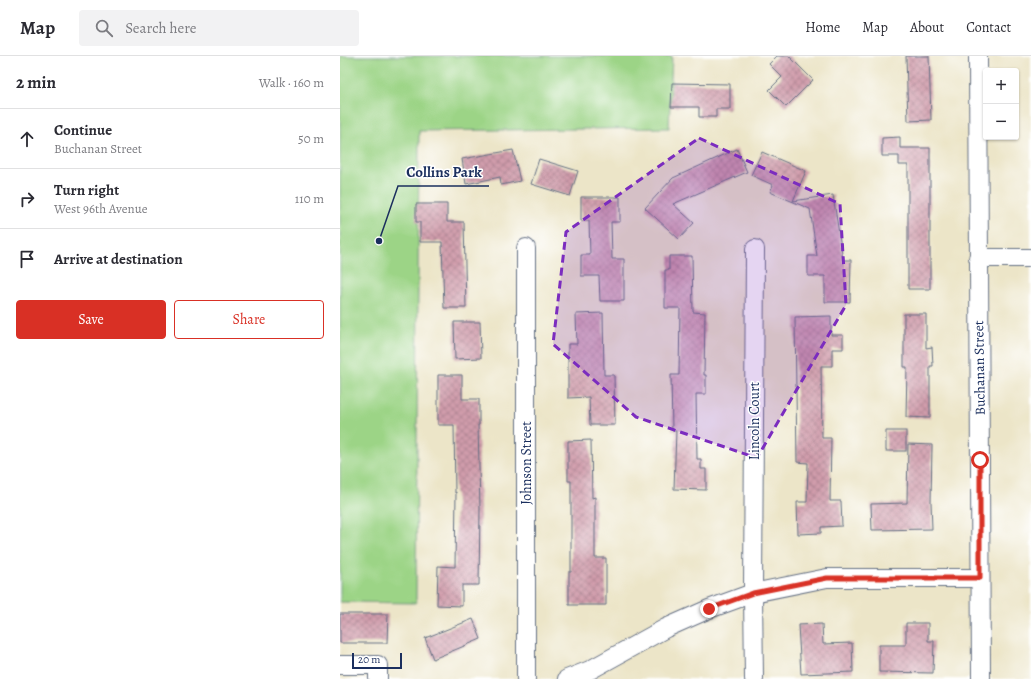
<!DOCTYPE html>
<html lang="en">
<head>
<meta charset="utf-8">
<style>
  body { margin:0; font-family:Alegreya,serif; background:#f2f2f3; color:#2b2b33 }
  .controls { position:absolute; right:12px; top:12px; display:grid; overflow:hidden; border-radius:4px; box-shadow:0 1px 3px #0004 }
  .controls button { width:36px; height:36px; display:grid; place-items:center; padding:0; border:0; border-bottom:1px solid #e1e1e2; background:#fff; color:#2b2b33; font:20px sans-serif }
  .scale { position:absolute; left:12px; bottom:10px; width:50px; box-sizing:border-box; padding-left:4px; border:2px solid #1b2f5e; border-top:0; font-size:11px; line-height:14px; white-space:nowrap; color:#1b2f5e; -webkit-text-stroke:3px #fff; paint-order:stroke }
  .stop { position:absolute; width:12px; height:12px; margin:-9px; border:3px solid #d93025; border-radius:50%; background:#fff }
  .stop.end { background:#d93025; border-color:#fff; box-shadow:0 1px 4px #0008 }
  .list { margin:0; padding:0; list-style:none }
  h2 { display:flex; justify-content:space-between; align-items:center; height:52px; margin:0; padding:0 16px; font-size:17px }
  h2 small { font-size:13px; font-weight:400; color:#7c7c81 }
  .list li { display:grid; grid-template-columns:26px 1fr auto; gap:12px; align-items:center; box-sizing:border-box; height:60px; padding:0 16px; border-top:1px solid #e1e1e2 }
  .list b { display:block; font-size:15px; white-space:nowrap }
  .list p { margin:0; font-size:13px; white-space:nowrap; color:#7c7c81 }
  .list em { font-size:13px; font-style:normal; color:#7c7c81 }
  .actions { display:flex; gap:8px; padding:12px 16px }
  .actions a { flex:1; padding:9px 0; border:1px solid #d93025; border-radius:4px; text-align:center; font-size:14px; color:#d93025 }
  .actions .main { background:#d93025; color:#fff }
  .icon { flex:none; width:22px; height:22px; fill:none; stroke:currentColor; stroke-width:2; stroke-linecap:round; stroke-linejoin:round }
  .map { position:relative; flex:none; width:691px; height:623px; overflow:hidden }
  header { display:flex; align-items:center; gap:24px; box-sizing:border-box; height:56px; padding:0 20px; background:#fff; border-bottom:1px solid #e1e1e2 }
  header strong { font-size:19px }
  nav { display:flex; gap:22px; margin-inline-start:auto; font-size:14px }
  .search { width:280px; height:36px; background:#f2f2f3; display:flex; align-items:center; gap:10px; box-sizing:border-box; padding:0 14px; border-radius:4px; color:#7c7c81; font-size:15px }
  main { display:flex }
  aside { flex:1; background:#fff }
  .map>svg:first-child { display:block }
</style>
</head>
<body>
<header>
<strong>Map</strong>
<div class="search"><svg class="icon" aria-label="search" viewBox="0 0 24 24"><circle cx="10" cy="10" r="6"/><path d="M15 15l6 6"/></svg>Search here</div>
<nav><a>Home</a><a>Map</a><a>About</a><a>Contact</a></nav>
</header>
<main>
<aside>
<h2>2 min<small>Walk · 160 m</small></h2>
<ul class="list">
<li><svg class="icon" aria-label="ahead" viewBox="0 0 24 24"><path d="M12 20V5M6 11l6-6 6 6"/></svg><div><b>Continue</b><p>Buchanan Street</p></div><em>50 m</em></li>
<li><svg class="icon" aria-label="right" viewBox="0 0 24 24"><path d="M7 20v-9h11M14 6l5 5-5 5"/></svg><div><b>Turn right</b><p>West 96th Avenue</p></div><em>110 m</em></li>
<li><svg class="icon" aria-label="arrive" viewBox="0 0 24 24"><path d="M6 21V4h12l-3 4 3 4H6"/></svg><div><b>Arrive at destination</b></div></li>
</ul>
<div class="actions"><a class="main">Save</a><a>Share</a></div>
</aside>
<div class="map">
<svg width="691" height="623" viewBox="0 0 691 623">
  <defs>
    <pattern id="building-cross-hatch" width="8" height="8" patternUnits="userSpaceOnUse"><rect width="8" height="8" fill="#d09cab"/><path d="M0 0l8 8M0 8l8-8" fill="none" stroke="#a8808e"/></pattern>
  </defs>
  <rect width="100%" height="100%" fill="#fff"/>
  <filter id="ink" filterUnits="userSpaceOnUse"><feTurbulence type="fractalNoise" baseFrequency=".025" numOctaves="2"/><feDisplacementMap in="SourceGraphic" scale="8" xChannelSelector="R" yChannelSelector="G"/><feConvolveMatrix kernelMatrix="1 2 1 2 8 2 1 2 1" color-interpolation-filters="sRGB"/></filter>
  <filter id="wash" filterUnits="userSpaceOnUse"><feTurbulence type="fractalNoise" baseFrequency=".012" numOctaves="4" result="noise"/><feDisplacementMap in="SourceGraphic" scale="16" xChannelSelector="R" yChannelSelector="G"/><feGaussianBlur stdDeviation="0.9" result="paint"/><feColorMatrix in="noise" values="0 0 0 0 0 0 0 0 0 0 0 0 0 0 0 0 0 1.4 0 .05"/><feComposite in="paint" operator="in"/></filter>
  <g filter="url(#wash)">
    <rect width="100%" height="100%" fill="#ece5c8"/>
    <path fill="#9cd486" stroke="#5c8272" d="M 0,0 L 332,0 L 329,72 L 79,75 L 76,547 L 0,546 Z"/>
    <g id="blocks">
      <g fill="url(#building-cross-hatch)">
        <path d="M 437,0 L 449,0 L 473,24 L 446,51 L 429,34 L 442,21 L 429,8 Z"/>
        <path d="M 566,0 L 589,0 L 591,64 L 568,65 Z"/>
        <path d="M 332,27 L 390,28 L 390,53 L 376,53 L 376,61 L 359,61 L 359,51 L 331,51 Z"/>
        <path d="M 560,81 L 560,92 L 590,92 L 590,233 L 568,233 L 568,109 L 559,109 L 559,100 L 542,100 L 542,82 Z"/>
        <path d="M 397,93 L 407,116 L 333,148 L 354,167 L 339,183 L 305,152 L 333,122 Z"/>
        <path d="M 173,94 L 180,125 L 161,129 L 160,121 L 126,128 L 122,103 Z"/>
        <path d="M 422,96 L 466,115 L 453,145 L 493,139 L 503,204 L 511,204 L 510,246 L 485,246 L 485,220 L 468,220 L 468,200 L 477,200 L 470,153 L 430,136 L 433,129 L 411,119 Z"/>
        <path d="M 199,103 L 238,115 L 230,140 L 191,128 Z"/>
        <path d="M 241,141 L 280,141 L 280,166 L 271,166 L 272,203 L 284,203 L 284,245 L 260,245 L 259,220 L 241,220 L 241,199 L 250,199 L 249,165 L 241,165 Z"/>
        <path d="M 76,148 L 107,148 L 107,166 L 124,166 L 126,252 L 104,252 L 102,186 L 80,186 L 80,166 L 76,166 Z"/>
        <path d="M 329,200 L 352,200 L 353,256 L 365,257 L 364,319 L 366,319 L 366,338 L 356,338 L 357,403 L 361,403 L 361,413 L 366,413 L 366,434 L 334,433 L 336,375 L 332,375 L 331,319 L 339,319 L 340,252 L 325,252 L 325,214 L 329,214 Z"/>
        <path d="M 263,257 L 264,319 L 274,319 L 275,369 L 250,369 L 249,341 L 228,342 L 228,288 L 237,288 L 236,258 Z"/>
        <path d="M 564,258 L 586,258 L 586,292 L 592,291 L 593,310 L 590,310 L 590,362 L 566,361 L 567,311 L 564,311 Z"/>
        <path d="M 491,260 L 491,279 L 503,279 L 503,293 L 492,293 L 492,310 L 481,310 L 482,382 L 491,382 L 490,445 L 501,445 L 502,470 L 481,471 L 481,477 L 458,478 L 457,446 L 467,446 L 468,407 L 457,406 L 455,261 Z"/>
        <path d="M 114,266 L 140,266 L 141,302 L 115,303 Z"/>
        <path d="M 98,319 L 122,319 L 122,343 L 139,343 L 139,369 L 138,369 L 140,453 L 139,529 L 122,529 L 122,550 L 97,549 L 98,510 L 115,511 L 116,436 L 115,437 L 114,369 L 98,369 Z"/>
        <rect x="546" y="375" width="20" height="20"/>
        <path d="M 251,384 L 252,442 L 255,441 L 255,502 L 266,502 L 266,549 L 229,549 L 229,516 L 231,516 L 231,425 L 228,425 L 228,385 Z"/>
        <path d="M 568,388 L 592,389 L 591,446 L 592,473 L 532,474 L 531,448 L 567,447 Z"/>
        <path d="M 0,558 L 48,558 L 47,587 L 0,587 Z"/>
        <path d="M 133,563 L 141,583 L 93,603 L 85,582 Z"/>
        <path d="M 566,567 L 588,567 L 588,585 L 594,585 L 593,617 L 539,616 L 539,589 L 566,589 Z"/>
        <path d="M 482,568 L 483,588 L 512,587 L 513,616 L 461,618 L 458,569 Z"/>
      </g>
    </g>
  </g>
  <g filter="url(#ink)">
    <use href="#blocks" fill-opacity="0" stroke="#646f83" stroke-width="1"/>
    <g fill="none" stroke-linecap="round" stroke-linejoin="round">
      <g stroke="#646f83" stroke-width="20">
        <g id="minor">
          <path d="M 638,0 L 641,623"/>
          <path d="M 186,192 L 186,623"/>
          <path d="M 638,202 L 691,202"/>
          <path d="M 0,609 L 38,609 L 38,623"/>
          <path d="M 227,623 L 250,614 L 326,572 L 369,553 L 413,537 L 487,522 L 640,522"/>
          <path d="M 414,623 L 413,537 L 415,193"/>
        </g>
      </g>
      <use href="#minor" stroke="#fff" stroke-width="18"/>
    </g>
  </g>
  <g fill="none" stroke-linecap="round" stroke-linejoin="round" filter="url(#ink)">
    <path stroke="#d93025" stroke-width="5" d="M 369,553 L 413,537 L 487,522 L 640,522 L 640,404"/>
  </g>
  <path fill="#7b2cbf" fill-opacity="0.2" stroke="#7b2cbf" stroke-width="3" stroke-dasharray="8 5" stroke-linejoin="round" d="M 359,82 L 500,148 L 506,249 L 417,402 L 296,361 L 213,288 L 226,176 Z"/>
  <g text-anchor="middle" stroke-width="3" stroke-linejoin="round" paint-order="stroke">
    <g font-size="14" fill="#1b2f5e" stroke="#fff">
      <text transform="translate(639 312) rotate(-91)" y="5">Buchanan Street</text>
      <text transform="translate(414 365) rotate(-90)" y="5">Lincoln Court</text>
      <text transform="translate(186 407) rotate(-90)" y="5">Johnson Street</text>
    </g>
  </g>
  <path fill="none" stroke="#1b2f5e" stroke-width="1.5" d="M39 185L58 130H149"/>
  <circle fill="#1b2f5e" stroke="#fff" stroke-width="1.5" cx="39" cy="185" r="4"/>
  <g font-size="15" text-anchor="middle" font-weight="bold" fill="#1b2f5e" stroke="#fff" stroke-width="3" stroke-linejoin="round" paint-order="stroke">
    <text x="104" y="121">Collins Park</text>
  </g>
</svg>
<div class="controls">
<button>+</button>
<button>−</button>
</div>
<div class="scale">20 m</div>
<div class="stop" style="left:640px;top:404px"></div>
<div class="stop end" style="left:369px;top:553px"></div>
</div>
</main>
</body>
</html>
